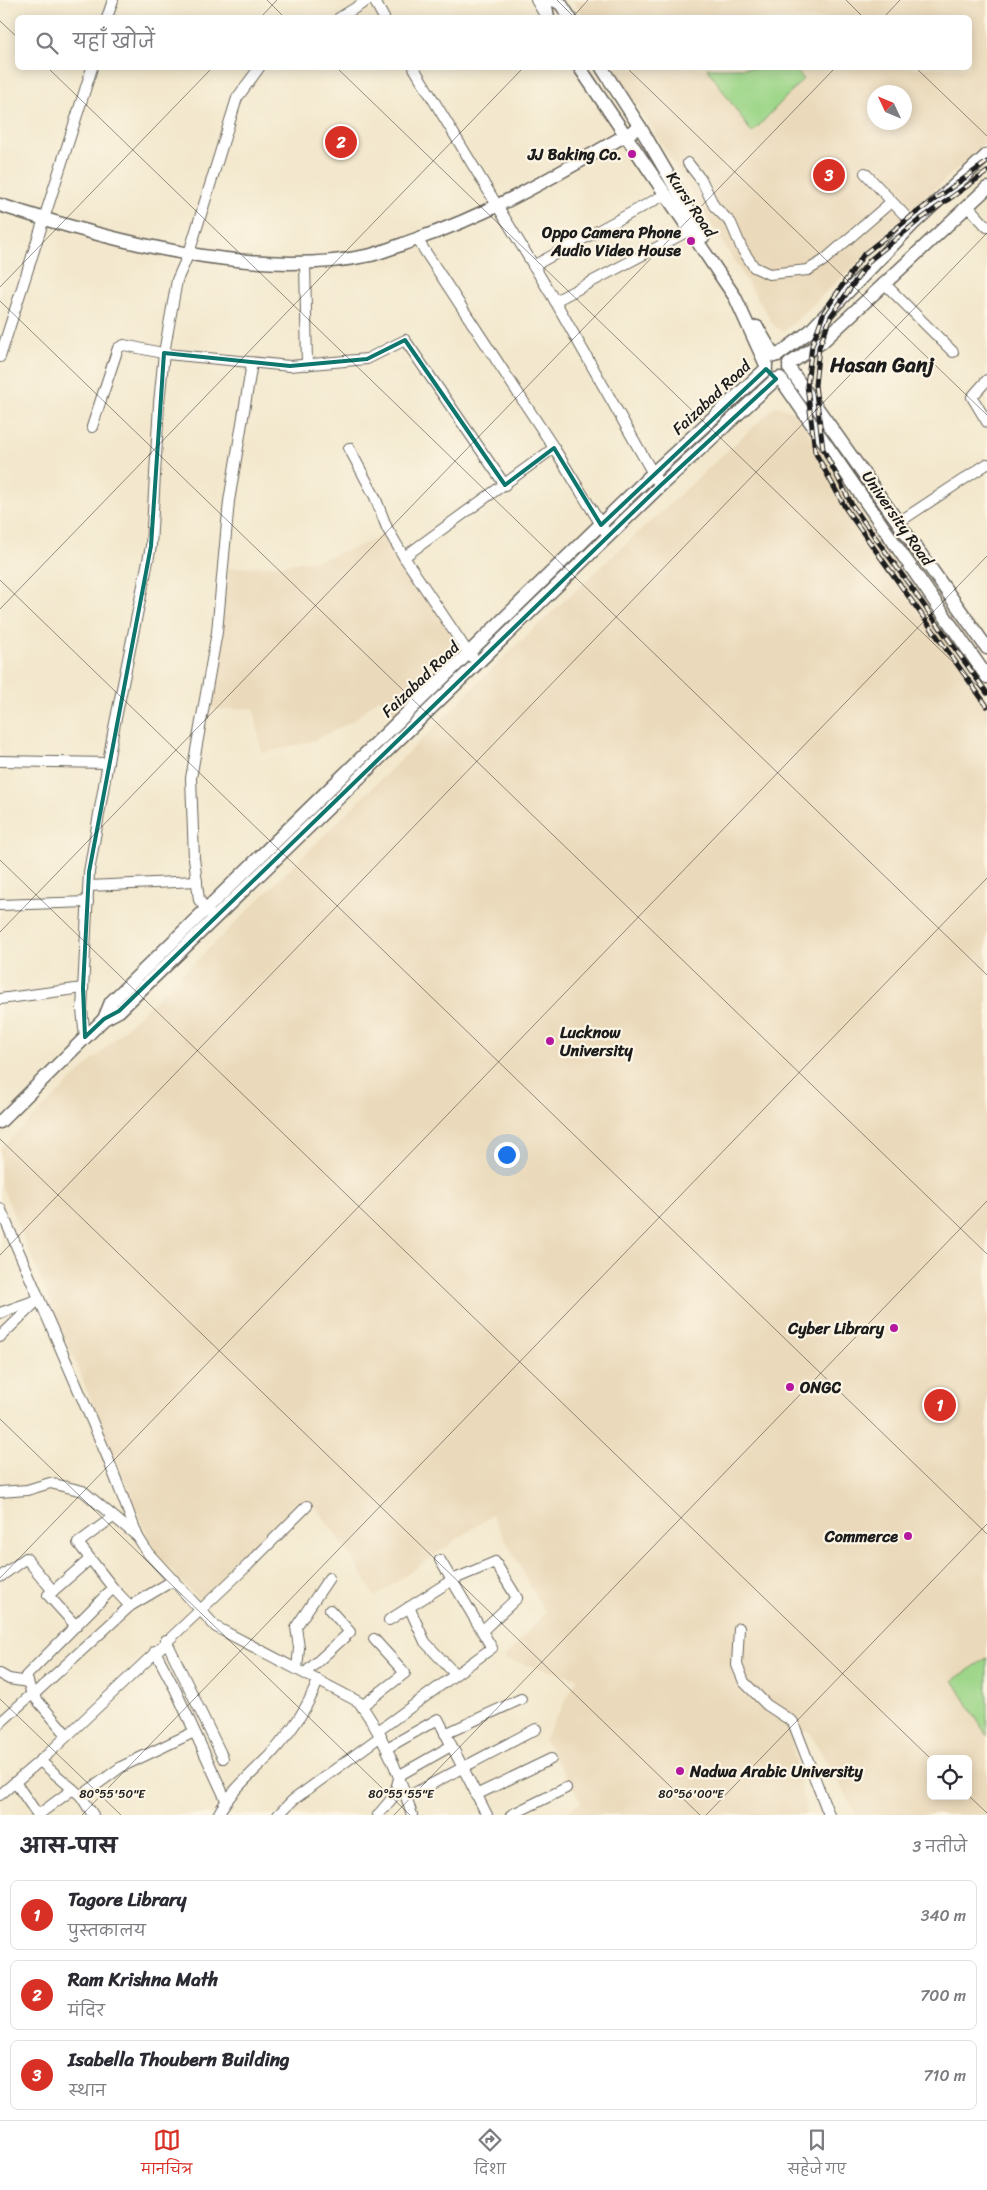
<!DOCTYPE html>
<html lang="hi">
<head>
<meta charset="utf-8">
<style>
  body { margin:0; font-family:Sriracha,"Playpen Sans Deva",sans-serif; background:#f7f7f7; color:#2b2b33 }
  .controls { position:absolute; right:15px; bottom:15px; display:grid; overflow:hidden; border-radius:8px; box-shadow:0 2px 12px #0003 }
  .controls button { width:45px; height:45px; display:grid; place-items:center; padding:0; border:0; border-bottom:1px solid #e1e1e2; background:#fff; color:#2b2b33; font:25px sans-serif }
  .compass { position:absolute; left:867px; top:85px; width:45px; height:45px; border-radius:50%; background:#fff; box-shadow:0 2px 12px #0003; rotate:314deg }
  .you { position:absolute; left:506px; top:1154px; width:18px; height:18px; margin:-12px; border:4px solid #fff; border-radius:50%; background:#1a73e8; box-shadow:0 0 0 8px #1a73e833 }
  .badge { display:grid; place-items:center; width:32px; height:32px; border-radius:50%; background:#d93025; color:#fff; font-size:16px; font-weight:700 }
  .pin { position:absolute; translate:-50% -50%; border:2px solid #fff; box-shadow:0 1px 5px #0006 }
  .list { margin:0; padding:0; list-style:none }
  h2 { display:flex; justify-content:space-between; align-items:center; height:65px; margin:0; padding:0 20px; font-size:21px }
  h2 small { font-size:16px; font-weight:400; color:#7c7c81 }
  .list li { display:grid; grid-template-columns:32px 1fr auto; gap:15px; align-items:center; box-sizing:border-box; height:70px; margin:0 10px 10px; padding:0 10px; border:1px solid #e1e1e2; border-radius:8px }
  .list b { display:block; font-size:19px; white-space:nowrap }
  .list p { margin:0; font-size:16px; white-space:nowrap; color:#7c7c81 }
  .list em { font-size:16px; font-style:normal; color:#7c7c81 }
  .icon { flex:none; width:28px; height:28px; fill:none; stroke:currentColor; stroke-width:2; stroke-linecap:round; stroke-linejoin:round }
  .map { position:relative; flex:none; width:987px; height:1815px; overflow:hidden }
  .search { position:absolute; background:#fff; box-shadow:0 2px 12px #0003; left:15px; right:15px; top:15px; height:55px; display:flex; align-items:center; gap:12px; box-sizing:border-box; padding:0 18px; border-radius:8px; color:#7c7c81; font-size:19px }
  .sheet { height:305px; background:#fff }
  nav { display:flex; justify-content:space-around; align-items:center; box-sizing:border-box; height:70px; border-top:1px solid #e1e1e2; background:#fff; font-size:14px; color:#7c7c81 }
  nav a { display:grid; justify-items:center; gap:2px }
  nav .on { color:#d93025 }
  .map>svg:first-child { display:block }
</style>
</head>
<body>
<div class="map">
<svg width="987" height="1815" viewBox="0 0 987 1815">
  <rect width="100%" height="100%" fill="#fcf5e5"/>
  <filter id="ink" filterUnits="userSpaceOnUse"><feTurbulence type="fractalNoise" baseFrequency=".02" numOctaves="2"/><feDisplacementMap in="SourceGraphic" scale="10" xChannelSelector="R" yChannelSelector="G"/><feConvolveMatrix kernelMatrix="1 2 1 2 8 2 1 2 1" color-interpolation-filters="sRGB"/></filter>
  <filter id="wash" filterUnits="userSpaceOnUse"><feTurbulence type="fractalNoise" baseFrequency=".0096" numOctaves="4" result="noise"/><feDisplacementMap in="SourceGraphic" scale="20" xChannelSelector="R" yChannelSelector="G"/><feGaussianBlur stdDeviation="1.12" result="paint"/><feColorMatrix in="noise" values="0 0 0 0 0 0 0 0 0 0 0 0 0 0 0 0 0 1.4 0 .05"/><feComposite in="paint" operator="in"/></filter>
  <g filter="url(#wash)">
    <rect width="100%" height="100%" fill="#f3e8cd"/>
    <g fill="#ead9ba" fill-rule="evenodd">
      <path d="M 573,0 L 987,0 L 987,140 L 784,332 L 775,327 L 614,68 L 970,68 L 970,18 L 584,18 ZM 874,92 L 904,92 L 904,122 L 874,122 Z"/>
      <path d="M 776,406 L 795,412 L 987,701 L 987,1815 L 857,1815 L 810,1733 L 787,1721 L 807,1815 L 562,1815 L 581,1802 L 544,1739 L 578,1678 L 503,1659 L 545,1613 L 492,1515 L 375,1597 L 351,1556 L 309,1498 L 202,1603 L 155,1553 L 0,1182 L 0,1149 L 225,933 L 525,637 ZM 931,1759 L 968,1759 L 968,1796 L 931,1796 Z"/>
      <path d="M 384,534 L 463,651 L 394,714 L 379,698 L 354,720 L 314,741 L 262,753 L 254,708 L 209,710 L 229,568 L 288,564 L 325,558 L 369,542 Z"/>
    </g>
    <g fill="#9dd689" stroke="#5c7952">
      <path d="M 707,68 L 795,68 L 803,79 L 752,133 Z"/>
      <path d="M 987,1658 L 987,1736 L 953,1680 Z"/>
    </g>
  </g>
  <g filter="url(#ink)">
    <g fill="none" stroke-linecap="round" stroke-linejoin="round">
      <g stroke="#67635a" stroke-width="12">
        <g id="minor">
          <path d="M 374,0 L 384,18"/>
          <path d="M 536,0 L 546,17"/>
          <path d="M 107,18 L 113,0"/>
          <path d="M 339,18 L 368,0"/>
          <path d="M 414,68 L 555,301 L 660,486"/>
          <path d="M 688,163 L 702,181 L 714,206 L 731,223 L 742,249 L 754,267 L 769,274 L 808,270 L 823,261 L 891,202"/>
          <path d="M 865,173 L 913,224"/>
          <path d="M 967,205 L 987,227"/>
          <path d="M 417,239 L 554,448 L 608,536"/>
          <path d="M 305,262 L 307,365"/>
          <path d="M 533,266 L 666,194"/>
          <path d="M 884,283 L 953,352"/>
          <path d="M 555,301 L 690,230"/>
          <path d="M 0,357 L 92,68"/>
          <path d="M 987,380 L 972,397 L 987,422"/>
          <path d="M 92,427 L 118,348 L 124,345 L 167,354 L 290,366 L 367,359 L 405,340 L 505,485"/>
          <path d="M 349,448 L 375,497 L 387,528 L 404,557 L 469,654 L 479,663"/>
          <path d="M 899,522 L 987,464"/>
          <path d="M 404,557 L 554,448"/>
          <path d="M 0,761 L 108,763"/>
          <path d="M 89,886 L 197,881"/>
          <path d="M 0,905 L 88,902"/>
          <path d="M 210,914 L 199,900 L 194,858 L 191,778 L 217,632 L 229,501 L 252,363"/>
          <path d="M 0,999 L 83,988"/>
          <path d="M 85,1037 L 82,1010 L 89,872 L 113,733 L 151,546 L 159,403 L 164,353 L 177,280 L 189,253 L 237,98 L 259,68"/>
          <path d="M 0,1208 L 107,1456 L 138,1537 L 148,1553 L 216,1627 L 359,1702 C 384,1737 400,1774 412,1815"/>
          <path d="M 0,1313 L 34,1301"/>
          <path d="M 0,1337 L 39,1299"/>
          <path d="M 0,1492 L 27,1490 L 50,1483 L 83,1491 L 138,1537"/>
          <path d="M 113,1517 L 78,1543 L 113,1588 L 130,1606"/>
          <path d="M 0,1577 L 26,1558 L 53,1591 L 90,1559"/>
          <path d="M 53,1591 L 48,1595 L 76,1626"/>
          <path d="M 409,1607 L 425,1642 L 455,1674"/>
          <path d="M 389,1620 L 452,1580 L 495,1562 L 517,1598 L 482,1631"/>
          <path d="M 739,1628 L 737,1665 L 744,1682 L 767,1705 L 793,1722 L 829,1815"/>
          <path d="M 166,1640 L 223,1758"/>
          <path d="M 155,1651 L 175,1689 L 226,1800"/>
          <path d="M 297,1669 L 299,1648 L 296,1627 L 329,1578"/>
          <path d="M 305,1673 L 350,1632 L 330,1610"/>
          <path d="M 0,1674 L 9,1679 L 28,1682"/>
          <path d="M 33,1695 L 130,1606 L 174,1580"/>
          <path d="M 362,1706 L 405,1673 L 374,1639"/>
          <path d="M 0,1723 L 32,1694"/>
          <path d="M 378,1731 L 492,1648 L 440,1560"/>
          <path d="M 445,1734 L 521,1699"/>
          <path d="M 67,1735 L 32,1694 L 26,1676 L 113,1588"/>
          <path d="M 387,1748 L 438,1719 L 487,1815"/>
          <path d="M 40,1761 L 81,1796 L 93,1815"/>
          <path d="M 15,1782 L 38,1815"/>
          <path d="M 0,1795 L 49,1753 L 248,1565 L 307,1506"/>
          <path d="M 476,1795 L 551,1759"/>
          <path d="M 81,1796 L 121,1767 L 194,1732"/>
          <path d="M 407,1797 L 536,1729"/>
          <path d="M 38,1815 L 73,1789"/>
          <path d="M 218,1815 C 230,1791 252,1774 271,1754 C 291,1732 308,1708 318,1680"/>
          <path d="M 278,1815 L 293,1800 L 381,1736"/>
          <path d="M 378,1815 L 394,1796 L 400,1775 L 451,1746"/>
          <path d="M 511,1815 L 566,1788"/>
        </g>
      </g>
      <g stroke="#67635a" stroke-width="15">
        <g id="major">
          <path d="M 545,0 L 548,18"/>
          <path d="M 554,0 L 561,4 L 570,18"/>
          <path d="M 580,68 L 735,297 L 766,365"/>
          <path d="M 602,68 L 640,127 L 704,236"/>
          <path d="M 0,205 C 110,241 256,280 371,255 C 385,251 400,245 414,240 C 495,213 566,169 640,127"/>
          <path d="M 757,327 L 774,356"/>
          <path d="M 778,355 L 810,331 L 913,224 L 987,155"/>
          <path d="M 789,364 L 822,342 L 987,188"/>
          <path d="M 789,368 L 987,648"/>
          <path d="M 780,378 L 987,677"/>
          <path d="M 104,1019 L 111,1002 L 653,473 L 766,369"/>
          <path d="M 0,1122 L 104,1019 L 119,1011 L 660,486 L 776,379"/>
        </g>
      </g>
      <use href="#minor" stroke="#fff" stroke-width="10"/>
      <use href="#major" stroke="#fff" stroke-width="12"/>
      <g stroke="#1c1c1c" stroke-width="5">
        <g id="rail">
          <path d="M 987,162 L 913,215 L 864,254 L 824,312 L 812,345 L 807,385 L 815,452 L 846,509 L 987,706"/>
          <path d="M 987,172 L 918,221 L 870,260 L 831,316 L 819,347 L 815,385 L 823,449 L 852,505 L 987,693"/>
        </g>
      </g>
      <use href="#rail" stroke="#fcf5e5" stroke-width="3" stroke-dasharray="9" stroke-linecap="butt"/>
    </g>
  </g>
  <path fill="none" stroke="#0f766e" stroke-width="4" stroke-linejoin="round" d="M 405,340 L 505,485 L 554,448 L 601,525 L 766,369 L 776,379 L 660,486 L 119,1011 L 104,1019 L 85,1037 L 83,988 L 89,872 L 151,546 L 164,353 L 290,366 L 367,359 Z"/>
  <path fill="none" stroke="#1c1c1c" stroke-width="1" stroke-opacity="0.45" d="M 267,0 L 285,18M 557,0 L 575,18M 846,0 L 864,18M 260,18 L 277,0M 572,18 L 588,0M 883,18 L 900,0M 0,21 L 18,38M 48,68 L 987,975M 337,68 L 987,695M 627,68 L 987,415M 916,68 L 987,136M 0,287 L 212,68M 0,301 L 987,1254M 0,580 L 987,1534M 0,609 L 523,68M 0,860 L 931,1759M 0,932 L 835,68M 0,1139 L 700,1815M 0,1255 L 987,233M 0,1419 L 410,1815M 0,1578 L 987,556M 0,1699 L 121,1815M 968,1795 L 987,1813M 82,1815 L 987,878M 394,1815 L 987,1201M 706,1815 L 987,1524"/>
  <g fill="#b5179e" stroke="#fcf5e5" stroke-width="2">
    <circle cx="632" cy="154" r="5"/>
    <circle cx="691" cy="241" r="5"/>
    <circle cx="550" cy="1041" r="5"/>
    <circle cx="894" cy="1328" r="5"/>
    <circle cx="790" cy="1387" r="5"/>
    <circle cx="908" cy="1536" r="5"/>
    <circle cx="680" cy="1771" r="5"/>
  </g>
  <g text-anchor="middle" stroke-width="4.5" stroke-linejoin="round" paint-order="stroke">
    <g font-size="16" font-weight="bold" fill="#1c1c1c" stroke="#fcf5e5" text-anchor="end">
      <text x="622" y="160">JJ Baking Co.</text>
      <text x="681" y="238">Oppo Camera Phone<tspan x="681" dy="18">Audio Video House</tspan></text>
      <text x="560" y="1038" text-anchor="start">Lucknow<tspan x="560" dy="18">University</tspan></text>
      <text x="884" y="1334">Cyber Library</text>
      <text x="800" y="1393" text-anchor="start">ONGC</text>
      <text x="898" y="1542">Commerce</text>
      <text x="690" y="1777" text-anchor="start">Nadwa Arabic University</text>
    </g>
    <g font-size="16" fill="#1c1c1c" stroke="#fcf5e5">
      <text transform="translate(692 204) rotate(56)" y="6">Kursi Road</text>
      <text transform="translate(711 397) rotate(-43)" y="6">Faizabad Road</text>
      <text transform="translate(898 518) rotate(55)" y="6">University Road</text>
      <text transform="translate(420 679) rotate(-44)" y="6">Faizabad Road</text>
    </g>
    <g font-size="21" font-weight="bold" fill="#1c1c1c" stroke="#fcf5e5">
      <text x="882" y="372">Hasan Ganj</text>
    </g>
  </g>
  <g font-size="12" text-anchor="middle" fill="#1c1c1c" stroke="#fcf5e5" stroke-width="4.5" stroke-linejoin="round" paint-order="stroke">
    <text x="112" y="1798">80°55'50"E</text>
    <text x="401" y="1798">80°55'55"E</text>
    <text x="691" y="1798">80°56'00"E</text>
  </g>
</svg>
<div class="controls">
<button><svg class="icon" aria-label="locate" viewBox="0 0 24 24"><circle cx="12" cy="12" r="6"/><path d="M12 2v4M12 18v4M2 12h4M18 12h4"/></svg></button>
</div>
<svg class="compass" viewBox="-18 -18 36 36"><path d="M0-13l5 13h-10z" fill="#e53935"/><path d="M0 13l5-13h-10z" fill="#7c7c81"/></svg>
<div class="you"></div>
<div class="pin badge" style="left:940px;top:1405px">1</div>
<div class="pin badge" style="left:341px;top:142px">2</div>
<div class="pin badge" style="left:829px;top:175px">3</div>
<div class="search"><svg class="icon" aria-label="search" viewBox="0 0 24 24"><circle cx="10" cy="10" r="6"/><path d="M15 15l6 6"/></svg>यहाँ खोजें</div>
</div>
<section class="sheet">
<h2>आस-पास<small>3 नतीजे</small></h2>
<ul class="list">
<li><span class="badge">1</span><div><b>Tagore Library</b><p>पुस्तकालय</p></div><em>340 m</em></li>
<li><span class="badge">2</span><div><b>Ram Krishna Math</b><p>मंदिर</p></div><em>700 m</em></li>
<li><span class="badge">3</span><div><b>Isabella Thoubern Building</b><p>स्थान</p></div><em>710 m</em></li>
</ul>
</section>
<nav>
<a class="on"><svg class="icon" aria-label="map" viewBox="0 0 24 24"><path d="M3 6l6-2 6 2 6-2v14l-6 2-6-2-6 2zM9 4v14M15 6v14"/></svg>मानचित्र</a>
<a><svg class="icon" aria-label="directions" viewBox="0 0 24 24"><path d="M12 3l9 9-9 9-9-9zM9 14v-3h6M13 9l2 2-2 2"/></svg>दिशा</a>
<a><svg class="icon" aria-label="saved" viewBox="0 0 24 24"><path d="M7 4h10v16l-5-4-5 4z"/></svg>सहेजे गए</a>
</nav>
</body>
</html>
